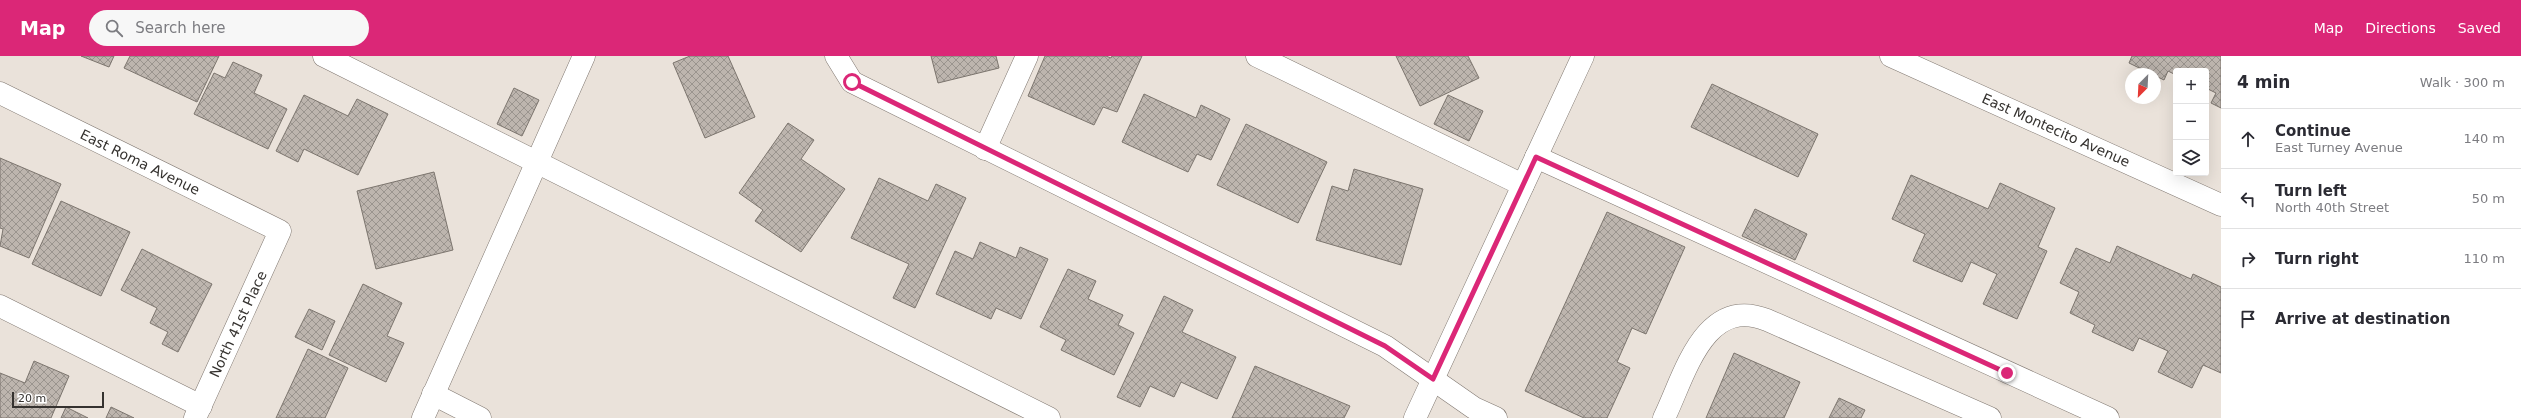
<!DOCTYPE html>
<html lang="en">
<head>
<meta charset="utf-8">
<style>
  body { margin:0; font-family:"DejaVu Sans",sans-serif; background:#f7f7f7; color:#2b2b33 }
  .controls { position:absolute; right:12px; top:12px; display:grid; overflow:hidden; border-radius:4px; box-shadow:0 4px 16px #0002 }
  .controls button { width:36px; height:36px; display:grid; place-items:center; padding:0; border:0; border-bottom:1px solid #e1e1e2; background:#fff; color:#2b2b33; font:20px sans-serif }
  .compass { position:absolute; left:2125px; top:12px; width:36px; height:36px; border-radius:50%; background:#fff; box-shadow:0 4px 16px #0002; rotate:204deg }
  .scale { position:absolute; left:12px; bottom:10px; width:92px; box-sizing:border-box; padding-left:4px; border:2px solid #35322f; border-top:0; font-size:11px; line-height:14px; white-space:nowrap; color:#35322f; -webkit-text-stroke:3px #fff; paint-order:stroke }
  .stop { position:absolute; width:12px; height:12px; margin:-9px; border:3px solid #db2777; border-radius:50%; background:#fff }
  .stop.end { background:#db2777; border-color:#fff; box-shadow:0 1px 4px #0008 }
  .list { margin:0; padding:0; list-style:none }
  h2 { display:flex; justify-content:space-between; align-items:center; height:52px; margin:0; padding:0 16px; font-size:17px }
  h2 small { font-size:13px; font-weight:400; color:#7c7c81 }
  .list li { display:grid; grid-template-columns:26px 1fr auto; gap:12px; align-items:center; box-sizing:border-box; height:60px; padding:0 16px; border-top:1px solid #e1e1e2 }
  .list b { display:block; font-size:15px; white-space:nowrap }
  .list p { margin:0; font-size:13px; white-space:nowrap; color:#7c7c81 }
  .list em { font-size:13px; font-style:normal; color:#7c7c81 }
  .icon { flex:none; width:22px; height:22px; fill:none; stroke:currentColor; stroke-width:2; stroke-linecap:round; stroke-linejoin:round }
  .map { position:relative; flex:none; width:2221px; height:362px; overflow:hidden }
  header { display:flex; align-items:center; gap:24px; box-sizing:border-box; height:56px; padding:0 20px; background:#db2777; color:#fff }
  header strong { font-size:19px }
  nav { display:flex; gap:22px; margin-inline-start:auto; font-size:14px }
  .search { width:280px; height:36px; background:#f7f7f7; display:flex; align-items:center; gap:10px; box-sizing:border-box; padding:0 14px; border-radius:22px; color:#7c7c81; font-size:15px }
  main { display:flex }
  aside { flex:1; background:#fff }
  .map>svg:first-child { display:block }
</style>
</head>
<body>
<header>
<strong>Map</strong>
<div class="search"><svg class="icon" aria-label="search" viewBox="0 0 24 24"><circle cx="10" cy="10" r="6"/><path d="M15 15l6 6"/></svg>Search here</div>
<nav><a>Map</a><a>Directions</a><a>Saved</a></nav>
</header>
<main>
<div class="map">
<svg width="2221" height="362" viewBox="0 0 2221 362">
  <defs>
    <pattern id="building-cross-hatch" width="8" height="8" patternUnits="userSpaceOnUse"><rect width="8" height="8" fill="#bdb5ae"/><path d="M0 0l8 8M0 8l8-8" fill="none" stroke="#9a948e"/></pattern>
  </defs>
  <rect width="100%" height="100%" fill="#eae2da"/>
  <g fill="url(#building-cross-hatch)" stroke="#7c756e">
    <path d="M 81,0 L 114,0 L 109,11 Z"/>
    <path d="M 130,0 L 219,0 L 197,46 L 124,12 Z"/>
    <path d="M 690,0 L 728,0 L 755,61 L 705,82 L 673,7 Z"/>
    <path d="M 931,0 L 996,0 L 999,12 L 938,27 Z"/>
    <path d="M 1045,0 L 1106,0 L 1111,2 L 1112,0 L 1142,0 L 1117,56 L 1103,51 L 1094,69 L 1028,40 Z"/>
    <path d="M 1396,0 L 1468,0 L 1479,22 L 1420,50 Z"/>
    <path d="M 2132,0 L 2221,0 L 2221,52 L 2211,47 L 2216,37 L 2206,32 L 2206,15 L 2176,15 L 2176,19 L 2168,15 L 2164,24 L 2129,7 Z"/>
    <path d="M 233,6 L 262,19 L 254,37 L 287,53 L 268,93 L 194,58 L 214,17 L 225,22 Z"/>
    <path d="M 1712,28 L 1818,78 L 1798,121 L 1691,71 Z"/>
    <path d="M 514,32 L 539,44 L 522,80 L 497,68 Z"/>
    <path d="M 1144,38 L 1196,62 L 1201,49 L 1230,63 L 1211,104 L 1197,98 L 1188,116 L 1122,86 Z"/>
    <path d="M 304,39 L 348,60 L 357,43 L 388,58 L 358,119 L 304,93 L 298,106 L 276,95 Z"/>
    <path d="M 1448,39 L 1483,55 L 1469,85 L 1434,68 Z"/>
    <path d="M 788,67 L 814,84 L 801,103 L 845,133 L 801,196 L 755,165 L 763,154 L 739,137 Z"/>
    <path d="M 1246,68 L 1327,106 L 1298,167 L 1217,129 Z"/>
    <path d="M 0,102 L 61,128 L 29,202 L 0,190 L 3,173 L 0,172 Z"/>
    <path d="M 1354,113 L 1423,133 L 1401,209 L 1316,184 L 1332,130 L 1348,135 Z"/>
    <path d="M 434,116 L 453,194 L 376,213 L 357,135 Z"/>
    <path d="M 1911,119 L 1988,153 L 2000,127 L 2055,152 L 2038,191 L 2047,195 L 2017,263 L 1983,248 L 1997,218 L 1971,206 L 1962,226 L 1913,205 L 1925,178 L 1892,163 Z"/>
    <path d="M 879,122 L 928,145 L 936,128 L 966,142 L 915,252 L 893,242 L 909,208 L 851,182 Z"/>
    <path d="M 61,145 L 130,176 L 101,240 L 32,208 Z"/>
    <path d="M 1755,153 L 1807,178 L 1795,204 L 1742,180 Z"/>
    <path d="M 1607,156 L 1685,191 L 1646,278 L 1632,272 L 1617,306 L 1630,312 L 1607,362 L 1584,362 L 1525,335 Z"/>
    <path d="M 980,186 L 1016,202 L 1020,191 L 1048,203 L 1021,263 L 996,252 L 991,263 L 936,238 L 955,195 L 973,203 Z"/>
    <path d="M 2117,190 L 2191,223 L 2193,218 L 2221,231 L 2221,317 L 2203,309 L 2192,332 L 2158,316 L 2168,295 L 2139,282 L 2133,295 L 2092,276 L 2095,269 L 2070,257 L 2079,236 L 2060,227 L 2076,192 L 2110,207 Z"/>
    <path d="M 142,193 L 212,228 L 178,296 L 162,288 L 168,276 L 150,267 L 157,252 L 121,234 Z"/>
    <path d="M 1068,213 L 1096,225 L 1088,243 L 1123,259 L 1118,269 L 1134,277 L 1114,319 L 1061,294 L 1066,284 L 1040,271 Z"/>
    <path d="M 363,228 L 402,247 L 387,280 L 404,287 L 386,326 L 329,299 Z"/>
    <path d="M 1164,240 L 1193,254 L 1182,276 L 1236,301 L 1217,343 L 1181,326 L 1174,341 L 1150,330 L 1140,351 L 1117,341 Z"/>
    <path d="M 309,253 L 335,265 L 322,294 L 295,281 Z"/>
    <path d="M 308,293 L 348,312 L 325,362 L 276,362 Z"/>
    <path d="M 1734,297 L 1800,326 L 1784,362 L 1706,362 Z"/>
    <path d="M 34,305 L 69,320 L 51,362 L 0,362 L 0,317 L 25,327 Z"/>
    <path d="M 1255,310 L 1350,350 L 1344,362 L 1232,362 Z"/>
    <path d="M 1839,342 L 1865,354 L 1861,362 L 1829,362 Z"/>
    <path d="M 66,351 L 88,362 L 61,362 Z"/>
    <path d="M 111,351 L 134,362 L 106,362 Z"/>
  </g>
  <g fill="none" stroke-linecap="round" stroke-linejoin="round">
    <g stroke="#807871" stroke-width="23">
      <g id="minor">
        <path d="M 324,0 L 1049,362"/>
        <path d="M 836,0 L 852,26 L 1385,290 L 1474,352 L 1496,362"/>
        <path d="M 1257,0 L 1523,129"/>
        <path d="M 1891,0 L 2221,149"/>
        <path d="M 0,37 L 280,175 L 195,362"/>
        <path d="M 985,93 L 1027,0"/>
        <path d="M 1536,101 L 2108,362"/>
        <path d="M 0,250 L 201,350"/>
        <path d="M 433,338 L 480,362"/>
        <path d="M 423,362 L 584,0"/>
        <path d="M 1664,362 C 1685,319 1704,239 1767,264 L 1990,362"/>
      </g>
    </g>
    <g stroke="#807871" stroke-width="23">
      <path id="major" d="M 1415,362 L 1583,0"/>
    </g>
    <use href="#minor" stroke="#fff" stroke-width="22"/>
    <use href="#major" stroke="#fff" stroke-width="22"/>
  </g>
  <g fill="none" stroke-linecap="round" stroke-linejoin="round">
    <path stroke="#db2777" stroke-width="5" d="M 852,26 L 1385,290 L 1433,323 L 1536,101 L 2007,317"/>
  </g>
  <g text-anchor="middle" stroke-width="3" stroke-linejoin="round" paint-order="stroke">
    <g font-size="14" fill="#35322f" stroke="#fff">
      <text transform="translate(2056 74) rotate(24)" y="5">East Montecito Avenue</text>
      <text transform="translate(140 106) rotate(26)" y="5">East Roma Avenue</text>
      <text transform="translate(238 268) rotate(-65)" y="5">North 41st Place</text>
    </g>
  </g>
</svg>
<div class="controls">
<button>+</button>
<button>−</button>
<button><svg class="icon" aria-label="layers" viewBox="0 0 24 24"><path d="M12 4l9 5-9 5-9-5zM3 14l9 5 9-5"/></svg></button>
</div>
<svg class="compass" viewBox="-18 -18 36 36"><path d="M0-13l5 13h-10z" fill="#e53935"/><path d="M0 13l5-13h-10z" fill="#7c7c81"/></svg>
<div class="scale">20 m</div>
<div class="stop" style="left:852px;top:26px"></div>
<div class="stop end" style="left:2007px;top:317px"></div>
</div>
<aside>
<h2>4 min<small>Walk · 300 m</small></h2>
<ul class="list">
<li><svg class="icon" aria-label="ahead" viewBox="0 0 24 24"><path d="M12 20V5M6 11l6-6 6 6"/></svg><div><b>Continue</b><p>East Turney Avenue</p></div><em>140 m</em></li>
<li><svg class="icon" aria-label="left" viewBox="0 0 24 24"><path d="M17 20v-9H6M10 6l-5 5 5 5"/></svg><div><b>Turn left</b><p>North 40th Street</p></div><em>50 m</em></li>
<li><svg class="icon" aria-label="right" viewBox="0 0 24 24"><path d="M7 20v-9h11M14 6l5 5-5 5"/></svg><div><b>Turn right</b></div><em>110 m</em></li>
<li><svg class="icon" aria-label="arrive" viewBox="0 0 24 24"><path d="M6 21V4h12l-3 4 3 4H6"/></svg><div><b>Arrive at destination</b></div></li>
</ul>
</aside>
</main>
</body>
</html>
